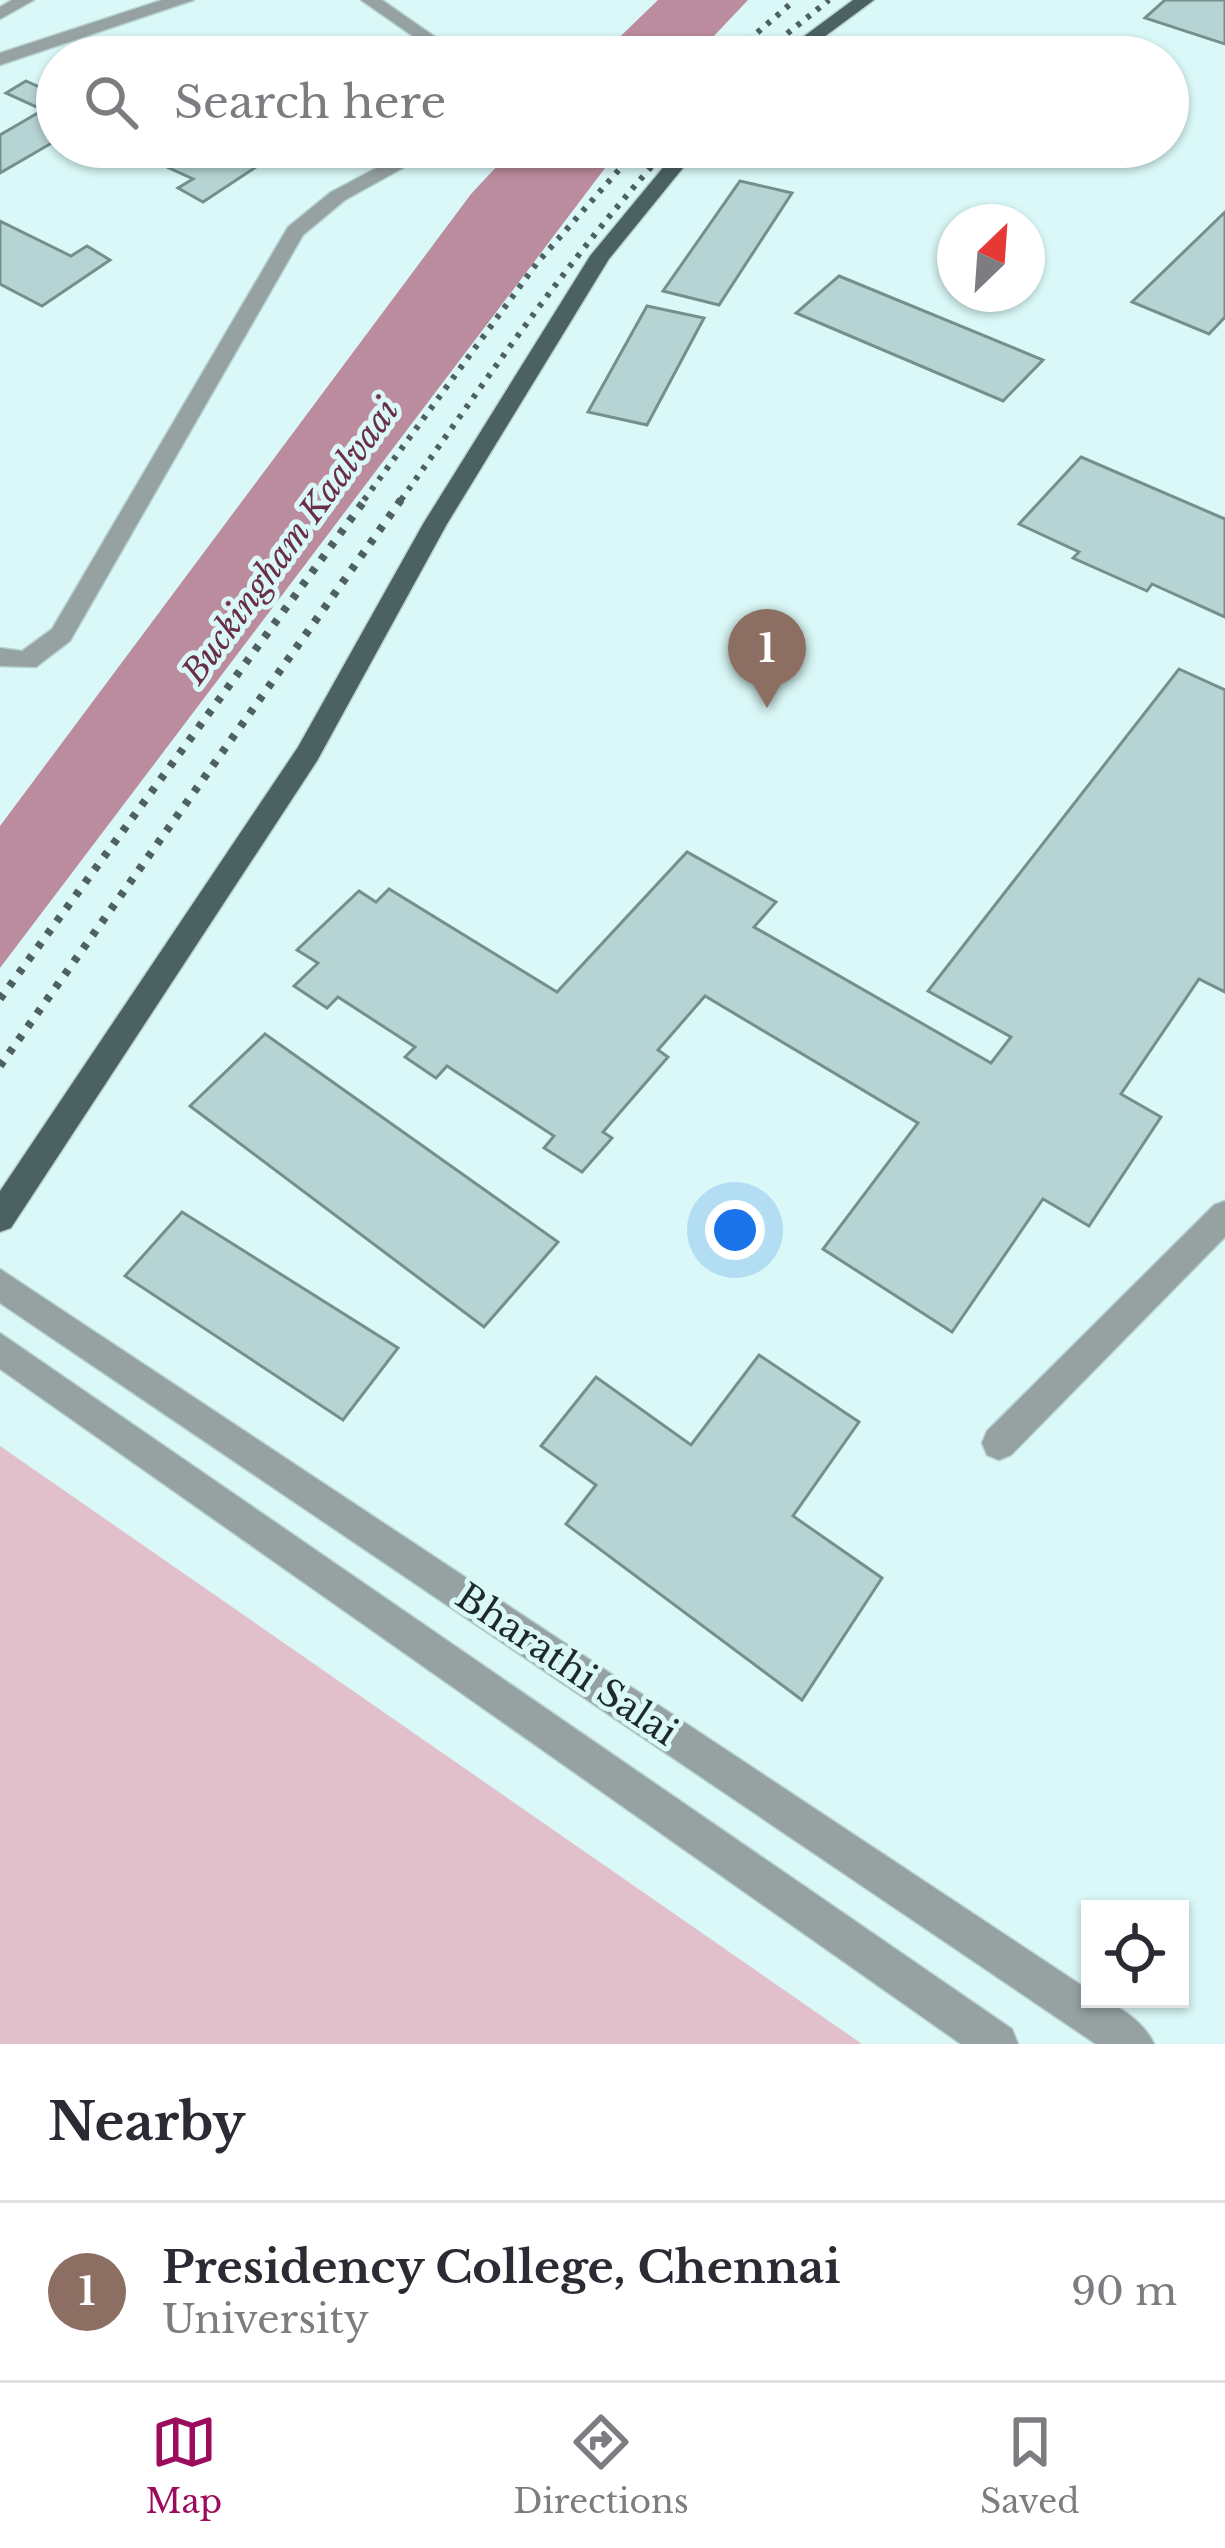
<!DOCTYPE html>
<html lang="en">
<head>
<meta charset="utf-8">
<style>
  body { margin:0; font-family:"Libre Baskerville",serif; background:#f2f2f3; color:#2b2b33 }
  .controls { position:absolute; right:36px; bottom:36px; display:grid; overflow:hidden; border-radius:0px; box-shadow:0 3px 9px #0004 }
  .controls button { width:108px; height:108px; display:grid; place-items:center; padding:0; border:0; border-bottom:3px solid #e1e1e2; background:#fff; color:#2b2b33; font:60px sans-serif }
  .compass { position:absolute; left:937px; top:204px; width:108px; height:108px; border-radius:50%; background:#fff; box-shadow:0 3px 9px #0004; rotate:25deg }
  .you { position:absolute; left:735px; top:1230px; width:42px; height:42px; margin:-30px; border:9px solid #fff; border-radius:50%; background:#1a73e8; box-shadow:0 0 0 18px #1a73e833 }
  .badge { display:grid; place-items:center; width:78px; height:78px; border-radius:50%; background:#9b0d5c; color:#fff; font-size:39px; font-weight:700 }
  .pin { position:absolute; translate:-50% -99px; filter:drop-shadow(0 3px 6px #0008) }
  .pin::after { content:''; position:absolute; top:63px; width:42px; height:36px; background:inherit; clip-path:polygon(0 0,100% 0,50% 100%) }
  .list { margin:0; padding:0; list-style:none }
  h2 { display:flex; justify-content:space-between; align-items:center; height:156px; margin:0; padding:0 48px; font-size:51px }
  h2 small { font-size:39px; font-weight:400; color:#7c7c81 }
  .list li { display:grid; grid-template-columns:78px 1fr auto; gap:36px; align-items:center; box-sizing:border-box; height:180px; padding:0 48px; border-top:3px solid #e1e1e2 }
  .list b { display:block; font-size:45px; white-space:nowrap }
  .list p { margin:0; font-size:39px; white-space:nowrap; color:#7c7c81 }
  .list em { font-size:39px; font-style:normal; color:#7c7c81 }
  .icon { flex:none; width:66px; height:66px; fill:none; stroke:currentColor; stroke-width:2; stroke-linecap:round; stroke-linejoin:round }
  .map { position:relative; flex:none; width:1225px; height:2044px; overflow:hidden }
  .search { position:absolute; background:#fff; box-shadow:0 3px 9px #0004; left:36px; right:36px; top:36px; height:132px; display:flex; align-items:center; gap:30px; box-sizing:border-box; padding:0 42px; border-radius:66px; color:#7c7c81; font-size:45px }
  .sheet { height:336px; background:#fff }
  nav { display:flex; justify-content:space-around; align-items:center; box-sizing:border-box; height:168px; border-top:3px solid #e1e1e2; background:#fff; font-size:33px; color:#7c7c81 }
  nav a { display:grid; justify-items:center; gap:6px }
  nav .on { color:#9b0d5c }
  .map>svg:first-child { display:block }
</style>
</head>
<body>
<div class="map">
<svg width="1225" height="2044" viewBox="0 0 1225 2044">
  <rect width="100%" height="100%" fill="#d9f8f7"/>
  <path fill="#e1bfcb" d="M 0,1445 L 0,1446 L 862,2044 L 0,2044 Z"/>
  <g fill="#bb8c9d">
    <path d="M 658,0 L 748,0 L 694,57 L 599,57 Z"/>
    <path d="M 515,147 L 621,147 L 0,968 L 0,826 L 471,194 Z"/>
  </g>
  <g fill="#b6d4d3" stroke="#73908e" stroke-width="3">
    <path d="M 1165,0 L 1225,0 L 1225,44 L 1145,18 Z"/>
    <path d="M 26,81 L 57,95 L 57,140 L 0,173 L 0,135 L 43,110 L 6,93 Z"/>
    <path d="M 123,147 L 212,147 L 256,167 L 203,202 L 178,188 L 193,179 Z"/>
    <path d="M 740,181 L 792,193 L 719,305 L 663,291 Z"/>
    <path d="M 1225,212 L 1225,317 L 1209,334 L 1132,302 Z"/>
    <path d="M 0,221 L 71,256 L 87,246 L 110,260 L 42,306 L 0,284 Z"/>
    <path d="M 839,276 L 1043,360 L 1003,401 L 796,313 Z"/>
    <path d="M 647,306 L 704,318 L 647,425 L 588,412 Z"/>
    <path d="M 1081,457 L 1225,519 L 1225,617 L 1152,584 L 1147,591 L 1073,558 L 1079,552 L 1019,524 Z"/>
    <path d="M 1179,669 L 1225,690 L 1225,992 L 1199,979 L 1121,1094 L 1161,1117 L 1089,1226 L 1043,1199 L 952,1332 L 823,1249 L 918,1123 L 705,996 L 658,1050 L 668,1057 L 603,1132 L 612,1138 L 582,1172 L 544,1148 L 554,1136 L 447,1066 L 436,1078 L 405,1057 L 415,1047 L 338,997 L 327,1008 L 294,986 L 318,963 L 297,950 L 359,891 L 376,902 L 389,889 L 557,992 L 687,852 L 776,902 L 754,927 L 991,1063 L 1011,1037 L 928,991 Z"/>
    <path d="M 265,1034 L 558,1242 L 484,1327 L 190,1106 Z"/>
    <path d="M 182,1212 L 398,1348 L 343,1420 L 125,1276 Z"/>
    <path d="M 759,1355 L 859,1422 L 793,1516 L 882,1578 L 802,1700 L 566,1524 L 596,1485 L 541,1446 L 596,1377 L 691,1445 Z"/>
  </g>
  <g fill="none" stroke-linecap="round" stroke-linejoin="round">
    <g stroke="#b7d3d2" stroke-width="3">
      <g id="minor">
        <path d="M 12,0 L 34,0 L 0,19 L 0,7 Z"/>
        <path d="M 162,0 L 194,0 L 0,65 L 0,53 Z"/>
        <path d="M 361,0 L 382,0 L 464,57 L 443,57 Z"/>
        <path d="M 416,147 L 441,147 L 345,200 L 303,235 L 70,641 L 36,667 L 0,666 L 0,648 L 22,651 L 52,629 L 288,227 L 331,192 Z"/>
        <path d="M 1225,1201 L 1225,1237 L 1011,1455 L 999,1460 L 987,1455 L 982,1443 L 987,1431 L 1214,1205 Z"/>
        <path d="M 0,1269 L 1090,1991 L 1090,1999 C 1114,1999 1145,2023 1154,2044 L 1096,2044 L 0,1303 Z"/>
        <path d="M 0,1333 L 1012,2029 L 1018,2044 L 961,2044 L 0,1369 Z"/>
      </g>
    </g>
    <g stroke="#b7d3d2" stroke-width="3">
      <g id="major">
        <path d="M 853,0 L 874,0 L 797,57 L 776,57 Z"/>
        <path d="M 680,147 L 700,147 L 609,259 L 447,524 L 317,761 L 11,1228 L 0,1232 L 0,1191 L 298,747 L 423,524 L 590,256 Z"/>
      </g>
    </g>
    <use href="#minor" fill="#95a2a1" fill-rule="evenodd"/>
    <use href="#major" fill="#4b6261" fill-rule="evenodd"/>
    <g stroke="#4f6060" stroke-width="6" stroke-dasharray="4.5 8" stroke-linecap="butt">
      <path d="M 729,57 L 795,0"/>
      <path d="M 758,57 L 829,0"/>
      <path d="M 364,500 L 537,263 L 639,147"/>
      <path d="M 401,500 C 486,380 570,256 669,147"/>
    </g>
    <g stroke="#4f6060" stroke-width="8" stroke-dasharray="6 10" stroke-linecap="butt">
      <path d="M 0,999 L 367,497"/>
      <path d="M 0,1066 L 403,497"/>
    </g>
  </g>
  <g text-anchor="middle" stroke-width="10" stroke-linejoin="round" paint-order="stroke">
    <g font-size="33" font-style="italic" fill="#6a2e48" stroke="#d9f8f7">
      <text transform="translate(290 541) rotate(-54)" y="12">Buckingham Kaalvaai</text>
    </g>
    <g font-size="36" fill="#1e2a2a" stroke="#d9f8f7">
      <text transform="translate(567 1664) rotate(34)" y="13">Bharathi Salai</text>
    </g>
  </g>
</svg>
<div class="controls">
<button><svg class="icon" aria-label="locate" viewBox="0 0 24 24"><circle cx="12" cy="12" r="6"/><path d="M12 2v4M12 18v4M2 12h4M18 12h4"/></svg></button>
</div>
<svg class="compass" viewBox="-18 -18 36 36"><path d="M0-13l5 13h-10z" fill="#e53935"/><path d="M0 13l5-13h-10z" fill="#7c7c81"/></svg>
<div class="you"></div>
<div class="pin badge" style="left:767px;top:708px;background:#8d6e63">1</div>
<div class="search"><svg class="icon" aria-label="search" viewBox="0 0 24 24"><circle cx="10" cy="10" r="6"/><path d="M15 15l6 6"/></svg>Search here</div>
</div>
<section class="sheet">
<h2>Nearby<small></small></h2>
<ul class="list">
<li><span class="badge" style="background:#8d6e63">1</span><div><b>Presidency College, Chennai</b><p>University</p></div><em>90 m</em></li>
</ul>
</section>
<nav>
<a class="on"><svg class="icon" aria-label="map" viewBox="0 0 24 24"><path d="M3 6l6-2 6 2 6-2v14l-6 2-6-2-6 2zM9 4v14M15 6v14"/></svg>Map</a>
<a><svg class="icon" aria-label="directions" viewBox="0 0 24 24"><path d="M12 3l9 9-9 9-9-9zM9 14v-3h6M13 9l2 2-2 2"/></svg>Directions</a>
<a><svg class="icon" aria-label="saved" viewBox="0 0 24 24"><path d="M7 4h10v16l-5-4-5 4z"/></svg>Saved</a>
</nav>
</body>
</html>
